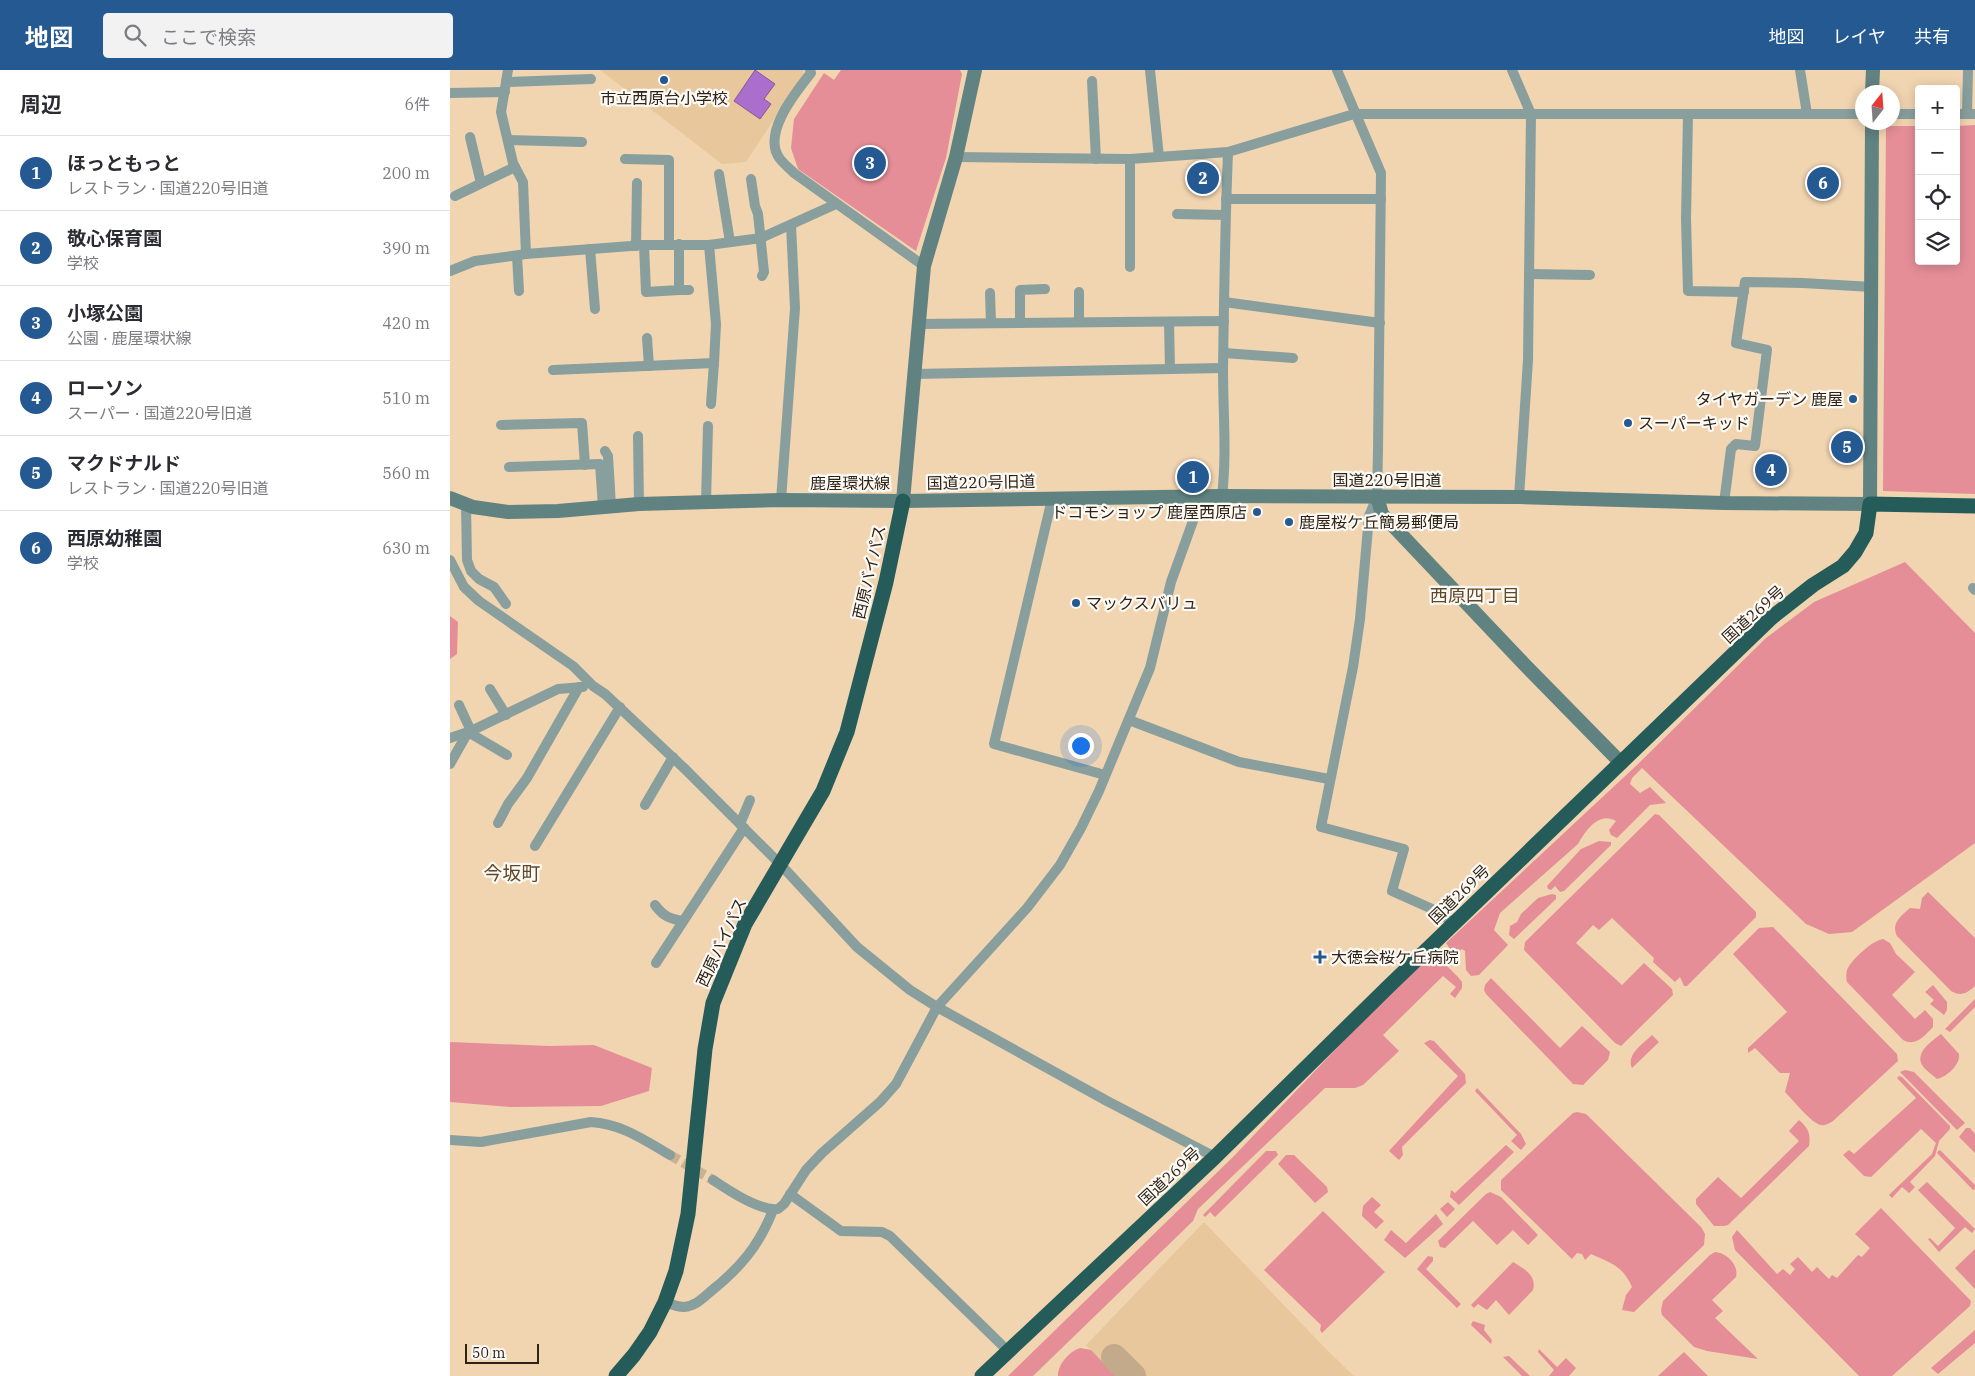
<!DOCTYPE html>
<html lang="ja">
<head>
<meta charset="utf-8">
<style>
  body { margin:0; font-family:"IBM Plex Serif","Noto Sans JP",serif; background:#f2f2f3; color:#2b2b33 }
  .controls { position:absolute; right:15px; top:15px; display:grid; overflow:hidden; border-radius:5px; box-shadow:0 2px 12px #0003 }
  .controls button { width:45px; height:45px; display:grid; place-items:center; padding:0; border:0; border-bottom:1px solid #e1e1e2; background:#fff; color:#2b2b33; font:25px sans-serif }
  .compass { position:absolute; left:1405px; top:15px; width:45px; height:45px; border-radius:50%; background:#fff; box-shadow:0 2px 12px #0003; rotate:17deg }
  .scale { position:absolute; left:15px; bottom:12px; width:74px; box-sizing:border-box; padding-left:5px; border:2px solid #2e2316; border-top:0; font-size:14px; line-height:18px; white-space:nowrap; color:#2e2316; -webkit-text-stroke:4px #fdfaf6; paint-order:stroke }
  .you { position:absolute; left:630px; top:675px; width:18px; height:18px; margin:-12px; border:4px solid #fff; border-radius:50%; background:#1a73e8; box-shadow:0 0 0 8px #1a73e833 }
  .badge { display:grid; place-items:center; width:32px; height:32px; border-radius:50%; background:#245991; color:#fff; font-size:16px; font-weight:700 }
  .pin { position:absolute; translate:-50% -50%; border:2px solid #fff; box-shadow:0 1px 5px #0006 }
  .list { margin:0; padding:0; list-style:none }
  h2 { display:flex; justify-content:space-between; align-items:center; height:65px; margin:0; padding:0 20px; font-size:21px }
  h2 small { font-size:16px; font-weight:400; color:#7c7c81 }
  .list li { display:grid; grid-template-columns:32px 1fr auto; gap:15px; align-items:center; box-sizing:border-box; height:75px; padding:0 20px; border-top:1px solid #e1e1e2 }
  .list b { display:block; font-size:19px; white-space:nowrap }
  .list p { margin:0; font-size:16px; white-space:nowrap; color:#7c7c81 }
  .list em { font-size:16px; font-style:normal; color:#7c7c81 }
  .icon { flex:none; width:28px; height:28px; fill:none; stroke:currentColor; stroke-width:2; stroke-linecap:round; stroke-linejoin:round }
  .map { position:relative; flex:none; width:1525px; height:1306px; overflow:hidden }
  header { display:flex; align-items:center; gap:30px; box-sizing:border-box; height:70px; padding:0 25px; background:#245991; color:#fff }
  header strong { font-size:24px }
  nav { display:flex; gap:28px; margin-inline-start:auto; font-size:18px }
  .search { width:350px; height:45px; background:#f2f2f3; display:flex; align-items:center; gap:12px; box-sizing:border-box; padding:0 18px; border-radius:5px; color:#7c7c81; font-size:19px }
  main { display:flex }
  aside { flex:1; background:#fff }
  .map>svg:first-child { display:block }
</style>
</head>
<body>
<header>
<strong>地図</strong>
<div class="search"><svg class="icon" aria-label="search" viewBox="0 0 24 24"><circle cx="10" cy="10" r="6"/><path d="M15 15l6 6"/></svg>ここで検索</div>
<nav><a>地図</a><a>レイヤ</a><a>共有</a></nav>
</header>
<main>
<aside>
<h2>周辺<small>6件</small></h2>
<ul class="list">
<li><span class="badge">1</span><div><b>ほっともっと</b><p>レストラン · 国道220号旧道</p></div><em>200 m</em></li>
<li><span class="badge">2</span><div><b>敬心保育園</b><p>学校</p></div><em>390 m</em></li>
<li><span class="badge">3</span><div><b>小塚公園</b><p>公園 · 鹿屋環状線</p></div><em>420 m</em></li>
<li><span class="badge">4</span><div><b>ローソン</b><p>スーパー · 国道220号旧道</p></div><em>510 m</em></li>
<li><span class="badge">5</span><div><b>マクドナルド</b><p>レストラン · 国道220号旧道</p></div><em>560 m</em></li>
<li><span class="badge">6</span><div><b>西原幼稚園</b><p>学校</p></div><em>630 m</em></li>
</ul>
</aside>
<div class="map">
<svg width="1525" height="1306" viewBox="0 0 1525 1306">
  <rect width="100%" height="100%" fill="#f1d4b0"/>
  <g fill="#e9c79d">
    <path d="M 150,0 L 353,0 L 354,4 L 296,92 L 272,94 Z"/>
    <path d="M 754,1152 L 877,1280 L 904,1306 L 666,1306 L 636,1275 Z"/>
  </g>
  <g fill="#e58e98">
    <path d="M 391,0 L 510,0 L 512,4 L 496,88 L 466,181 L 348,99 L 341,78 L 344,49 L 374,3 L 384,10 Z"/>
    <path d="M 1525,55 L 1525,424 L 1433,421 L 1436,56 L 1469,56 L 1469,191 L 1506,191 L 1506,56 Z"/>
    <path d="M 1455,492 L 1525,563 L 1525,773 L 1402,862 L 1379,864 L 1356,854 L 1192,698 L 1182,708 L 1180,714 L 1190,723 L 1200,717 L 1216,733 L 1200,735 L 1167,768 L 1161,765 L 1159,760 L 1166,751 C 1149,741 1136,760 1128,774 L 1050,843 L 1044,860 L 1058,875 L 1029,905 L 1021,906 L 1016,900 L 1015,881 L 1012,879 L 1006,885 L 1000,884 L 1000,879 L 996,873 L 1188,694 L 1316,568 L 1364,532 Z"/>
    <path d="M 0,546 L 8,552 L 7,584 L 0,589 Z"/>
    <path d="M 1205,744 L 1209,745 L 1306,842 L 1306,847 L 1237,916 L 1234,916 L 1230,907 L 1225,912 L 1203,892 L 1204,888 L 1162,848 L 1149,860 L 1143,855 L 1126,873 L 1172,915 L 1194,893 L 1222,919 L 1223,925 L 1171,976 L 1165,973 L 1074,880 L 1075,872 Z"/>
    <path d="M 1149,771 L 1161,772 L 1161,775 L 1114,821 L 1110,822 L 1105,816 L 1101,820 L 1098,819 L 1097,816 L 1131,779 Z"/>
    <path d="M 1478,822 L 1525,868 L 1525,916 C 1517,923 1511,927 1501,921 L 1447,866 C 1441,853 1451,846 1460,838 L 1470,839 L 1472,828 Z"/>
    <path d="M 1102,824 L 1106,825 L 1106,829 L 1064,869 L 1059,865 L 1060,856 L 1067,852 L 1071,844 L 1088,828 Z"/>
    <path d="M 1323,857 L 1444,981 L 1447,984 L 1448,991 L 1383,1051 C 1379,1053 1376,1056 1371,1055 C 1361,1053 1343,1030 1335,1022 L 1340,1003 L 1330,1003 L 1305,978 L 1298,983 L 1298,978 L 1337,942 L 1283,884 L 1309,858 Z"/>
    <path d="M 1433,869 L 1440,873 L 1446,884 L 1465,902 L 1442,925 L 1465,949 L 1475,940 L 1483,949 L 1483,957 C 1474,966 1466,977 1453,970 L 1397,912 C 1396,908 1396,904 1397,900 C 1401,890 1423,870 1433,869 Z"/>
    <path d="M 984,883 L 1008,907 L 1012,912 L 1012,918 L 1005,928 L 1000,924 L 1006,917 L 993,906 L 933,965 L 949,981 L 913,1015 L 905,1018 L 875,1018 L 748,1139 L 743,1151 L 583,1306 L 558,1306 L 783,1087 L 922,941 Z"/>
    <path d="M 1041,908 L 1110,978 L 1132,956 L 1160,982 L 1158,990 L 1133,1015 L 1123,1014 L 1036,924 L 1034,920 L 1035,915 Z"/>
    <path d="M 1483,915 L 1497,932 L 1497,940 L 1494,945 L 1480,934 L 1484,930 L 1475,922 Z"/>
    <path d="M 1525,929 L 1525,937 L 1500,962 L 1495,959 Z"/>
    <path d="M 1491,964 L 1509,984 C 1511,994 1497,1007 1487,1009 C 1483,1005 1475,1000 1472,995 C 1465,982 1482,971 1491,964 Z"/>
    <path d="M 1202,965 L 1209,972 L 1182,998 C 1176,984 1193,974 1202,965 Z"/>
    <path d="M 980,970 L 984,971 L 1015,1004 L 1016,1013 L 952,1077 L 953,1085 L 949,1090 L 939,1081 L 1008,1006 L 974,973 Z"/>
    <path d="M 0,972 L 99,976 L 144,975 L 202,998 L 199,1021 L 151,1036 L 60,1037 L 0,1032 Z"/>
    <path d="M 1455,1000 L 1464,1002 L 1515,1053 L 1507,1060 L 1450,1002 Z"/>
    <path d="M 1449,1006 L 1452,1007 L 1500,1056 L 1500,1059 L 1489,1071 L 1485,1086 L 1460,1112 L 1465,1117 L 1459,1123 L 1452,1117 L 1442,1128 L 1439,1125 L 1442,1122 L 1482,1084 L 1486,1073 L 1471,1059 L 1421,1107 L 1414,1106 L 1393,1085 L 1399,1080 L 1404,1084 L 1466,1028 L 1447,1008 Z"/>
    <path d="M 1027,1018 L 1071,1064 L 1076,1074 L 1071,1080 L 1061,1071 L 1067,1065 L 1025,1021 Z"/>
    <path d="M 1127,1042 L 1136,1044 L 1251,1157 L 1255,1164 L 1254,1175 L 1184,1242 L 1172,1240 L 1176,1225 L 1182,1217 C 1173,1196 1161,1193 1141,1184 L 1135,1190 L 1132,1184 L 1127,1183 L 1122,1189 L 1051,1120 L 1051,1110 L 1123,1043 Z"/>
    <path d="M 1349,1050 C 1358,1058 1361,1063 1359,1076 L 1278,1155 L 1274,1156 L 1264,1156 L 1246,1134 L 1246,1129 L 1268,1107 L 1291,1128 L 1349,1071 L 1339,1061 Z"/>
    <path d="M 1516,1058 L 1520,1058 L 1525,1064 L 1525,1083 L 1509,1067 Z"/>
    <path d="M 1056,1075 L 1064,1082 L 1009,1135 L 1000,1127 L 1001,1120 L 1005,1123 Z"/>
    <path d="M 1490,1080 L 1525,1115 L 1525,1119 L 1523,1120 L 1488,1084 L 1487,1082 Z"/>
    <path d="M 816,1081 L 826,1081 L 828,1085 L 765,1147 L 760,1142 L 755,1147 L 753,1145 Z"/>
    <path d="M 836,1085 L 844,1085 L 877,1117 L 878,1122 L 865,1133 L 828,1094 Z"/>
    <path d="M 1477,1112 L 1525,1159 L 1522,1163 L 1515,1157 L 1489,1182 L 1478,1169 L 1480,1168 L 1488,1176 L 1505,1158 L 1468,1120 Z"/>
    <path d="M 1040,1122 L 1051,1127 L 1088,1165 L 1078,1175 L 1063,1160 L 1047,1175 L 1023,1151 L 995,1178 L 990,1177 L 988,1171 L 1036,1124 Z"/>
    <path d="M 922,1127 L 931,1135 L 924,1142 L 934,1151 L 926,1159 L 912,1146 L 913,1136 Z"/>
    <path d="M 998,1132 L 1005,1139 L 997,1147 L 990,1139 Z"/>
    <path d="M 1431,1138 L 1521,1231 L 1520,1236 L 1442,1306 L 1409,1306 L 1285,1180 L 1282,1167 L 1287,1160 L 1327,1204 L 1333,1199 L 1340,1205 L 1345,1199 L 1340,1194 L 1348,1187 L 1362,1202 L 1367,1197 L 1379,1209 L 1382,1205 L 1387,1208 L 1408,1185 L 1412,1187 L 1420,1178 L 1405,1164 Z"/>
    <path d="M 873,1141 L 935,1202 L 872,1263 L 870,1260 L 871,1255 L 814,1200 Z"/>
    <path d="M 986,1144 L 993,1154 L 955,1188 L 934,1170 L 941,1160 L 956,1173 Z"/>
    <path d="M 1525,1179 L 1525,1219 L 1505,1198 Z"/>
    <path d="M 1265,1182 C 1277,1183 1289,1195 1286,1207 L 1262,1230 L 1273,1241 L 1265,1248 L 1308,1289 L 1257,1281 L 1244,1277 L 1212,1245 L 1211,1240 L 1213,1231 L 1260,1185 Z"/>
    <path d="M 978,1186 L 983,1187 L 983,1191 L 976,1199 L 1011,1234 L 1007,1238 L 967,1199 Z"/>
    <path d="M 1063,1192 C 1074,1199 1087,1205 1083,1220 L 1059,1245 L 1046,1230 L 1037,1240 L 1028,1234 L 1024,1238 L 1021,1235 Z"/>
    <path d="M 1023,1251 L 1035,1255 L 1034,1260 L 1042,1270 L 1041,1274 L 1021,1255 Z"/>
    <path d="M 1525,1260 L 1525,1273 L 1488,1304 L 1481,1298 Z"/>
    <path d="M 630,1278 L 641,1280 L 666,1306 L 608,1306 C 607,1295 620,1281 630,1278 Z"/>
    <path d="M 1089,1279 L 1107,1297 L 1116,1288 L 1126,1298 L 1119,1306 L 1099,1306 L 1104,1300 L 1088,1282 Z"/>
    <path d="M 1234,1282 L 1258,1306 L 1208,1306 Z"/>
    <path d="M 1059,1286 L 1080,1306 L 1072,1306 L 1053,1287 Z"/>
  </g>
  <path fill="#ab6ecc" stroke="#865895" d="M 305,0 L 325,14 L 314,29 L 321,34 L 310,49 L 284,31 Z"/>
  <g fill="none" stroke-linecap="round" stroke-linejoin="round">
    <path stroke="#c2aa8b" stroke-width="26" d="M 664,1287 L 683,1306"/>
    <path stroke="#cab191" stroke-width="10" stroke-dasharray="10 5" stroke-linecap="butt" d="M 220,1085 L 263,1110"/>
    <g stroke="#889f9e" stroke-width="10">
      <path d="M 58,0 L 51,42 L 63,93 L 73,112 L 76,184"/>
      <path d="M 360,0 L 361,3 C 346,22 311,64 330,89 C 334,94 340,99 344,103 L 474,196"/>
      <path d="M 700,0 L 709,87"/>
      <path d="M 887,0 L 931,103 L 928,380 L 927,427 L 919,446 L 910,549 L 903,597 L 871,757 L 954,779 L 942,821 L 980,838 L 1004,853"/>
      <path d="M 1062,0 L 1081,44 L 1078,290 L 1069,427"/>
      <path d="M 1350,0 L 1357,44"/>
      <path d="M 642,11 L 646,89"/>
      <path d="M 56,12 L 141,9"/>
      <path d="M 0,23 L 55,22"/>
      <path d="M 1238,44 L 1236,149 L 1238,221 L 1294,222"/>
      <path d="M 1442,44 L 1469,44"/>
      <path d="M 1506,44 L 1525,44"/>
      <path d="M 1517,44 L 1518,0"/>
      <path d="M 20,67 L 31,113"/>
      <path d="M 58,70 L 132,72"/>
      <path d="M 506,87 L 680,89 L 778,82 L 904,44 L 1412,44"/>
      <path d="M 175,89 L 219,90 L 219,174"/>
      <path d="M 269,104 L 280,172"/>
      <path d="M 301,109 L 305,136 L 308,144 L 314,202 L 312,206"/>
      <path d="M 5,126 L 65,97"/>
      <path d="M 776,129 L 931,129"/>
      <path d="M 727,144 L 775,145"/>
      <path d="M 194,175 L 196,222 L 229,220 L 229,174"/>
      <path d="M 186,176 L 187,113"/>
      <path d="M 140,179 L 145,239"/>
      <path d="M 67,186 L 69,221"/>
      <path d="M 680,197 L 680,89"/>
      <path d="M 0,201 L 25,191 L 76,184 L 194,175 L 259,175 L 311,168 L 386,134"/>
      <path d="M 1079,204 L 1140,205"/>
      <path d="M 229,220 L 239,220"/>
      <path d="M 540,223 L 541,253"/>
      <path d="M 774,232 L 930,253"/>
      <path d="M 629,252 L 629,222"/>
      <path d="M 719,252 L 720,299"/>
      <path d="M 570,253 L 570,220 L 595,219"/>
      <path d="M 469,254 L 774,251"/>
      <path d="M 197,268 L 199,296"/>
      <path d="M 774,283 L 843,288"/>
      <path d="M 103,300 L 264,293 L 266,254 L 259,175"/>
      <path d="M 464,304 L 773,298"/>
      <path d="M 261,334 L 264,293"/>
      <path d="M 51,355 L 132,353 L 135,395"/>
      <path d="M 188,366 L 189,434"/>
      <path d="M 155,381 L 158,386 L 161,436"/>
      <path d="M 59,397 L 150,394 L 153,437"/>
      <path d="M 772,426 C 777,384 773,342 773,300 C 774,227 775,155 778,82"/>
      <path d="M 602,429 L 544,674 L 655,705"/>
      <path d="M 331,430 L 345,238 L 341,155"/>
      <path d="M 256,432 L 258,356"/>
      <path d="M 1274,433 L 1281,379 L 1286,374 L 1305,376 L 1317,280 L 1286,273 L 1295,212 L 1353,213 L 1422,217"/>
      <path d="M 16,434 L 17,490 L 21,501 L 29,509 L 44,517 L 56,534"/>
      <path d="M 0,490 L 14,517 L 29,531 L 123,596 L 143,616 L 155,624 L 235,699 L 331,795 L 407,877 L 460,920 L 487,937 L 657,1031 L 765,1087"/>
      <path d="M 1523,518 L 1525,520"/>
      <path d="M 40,619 L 56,645"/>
      <path d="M 9,635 L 21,661"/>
      <path d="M 679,650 L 789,692 L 879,709"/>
      <path d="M 0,668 L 21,661 L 108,619 L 133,617"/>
      <path d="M 0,694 L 18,662 L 57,685"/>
      <path d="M 195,735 L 223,687"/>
      <path d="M 48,753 L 58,734 L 77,708 L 129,617"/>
      <path d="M 290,754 L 300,730"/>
      <path d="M 85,776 L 170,637"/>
      <path d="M 205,835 C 213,846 220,849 233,851"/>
      <path d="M 206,893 L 294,758"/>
      <path d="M 0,1070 L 31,1072 L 141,1052 C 172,1054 194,1070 220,1085"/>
      <path d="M 263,1110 C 278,1120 309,1141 328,1139 L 334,1134 L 356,1100 L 372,1083 L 430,1032 L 446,1014 L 487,937 L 577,838 L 610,795 L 631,758 L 649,721 L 700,598 L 721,512 L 752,426"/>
      <path d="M 340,1124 L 391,1161 L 432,1162 L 440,1166 L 558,1281"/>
      <path d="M 215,1232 C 220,1234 228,1237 234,1237 C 245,1236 252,1229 260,1222 C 290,1198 309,1176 323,1140"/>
    </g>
    <g stroke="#608281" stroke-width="14">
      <path d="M 1422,22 L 1423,0"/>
      <path d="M 927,427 L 932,444 L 947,460 L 1074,594 L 1171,693"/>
      <path d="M 0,428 L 23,437 L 58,442 L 108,441 L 189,434 L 331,430 L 453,431 L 772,426 L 1069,427 L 1274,433 L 1420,434 L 1422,52"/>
      <path d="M 453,431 L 474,196 L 506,87 L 525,0"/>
    </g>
    <g stroke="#255c5a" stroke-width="15">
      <path d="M 166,1306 L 184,1285 L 200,1262 L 215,1232 L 226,1201 L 238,1144 L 255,979 L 263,933 L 295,854 L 373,721 L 397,662 L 436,512 L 453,431"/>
      <path d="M 532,1306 L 765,1087 L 937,918 L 1321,548 L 1363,515 L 1393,496 L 1405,482 L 1416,463 L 1420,434 L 1525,436"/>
    </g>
  </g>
  <g fill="#245991" stroke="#fdfaf6" stroke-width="2">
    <circle cx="214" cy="10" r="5"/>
    <circle cx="1403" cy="329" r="5"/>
    <circle cx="1178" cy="353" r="5"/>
    <circle cx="807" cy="442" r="5"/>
    <circle cx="839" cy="452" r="5"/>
    <circle cx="626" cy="533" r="5"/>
    <path d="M867.5 879.5h5v5h5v5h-5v5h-5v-5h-5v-5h5z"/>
  </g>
  <g text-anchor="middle" stroke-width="4.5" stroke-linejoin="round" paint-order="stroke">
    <g font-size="16" fill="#2e2316" stroke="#fdfaf6" text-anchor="start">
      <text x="214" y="34" text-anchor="middle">市立西原台小学校</text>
      <text x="1393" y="335" text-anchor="end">タイヤガーデン 鹿屋</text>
      <text x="1188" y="359">スーパーキッド</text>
      <text x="797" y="448" text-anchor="end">ドコモショップ 鹿屋西原店</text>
      <text x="849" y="458">鹿屋桜ケ丘簡易郵便局</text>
      <text x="636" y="539">マックスバリュ</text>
      <text x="881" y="893">大徳会桜ケ丘病院</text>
    </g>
    <g font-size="16" fill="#2e2316" stroke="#fdfaf6">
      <text x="937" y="416">国道220号旧道</text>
      <text transform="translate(531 412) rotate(-1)" y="6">国道220号旧道</text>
      <text x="400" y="419">鹿屋環状線</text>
      <text transform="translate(419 502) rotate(-77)" y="6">西原バイパス</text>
      <text transform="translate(1303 544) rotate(-42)" y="6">国道269号</text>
      <text transform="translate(1009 824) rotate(-44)" y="6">国道269号</text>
      <text transform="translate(271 872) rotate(-65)" y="6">西原バイパス</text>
      <text transform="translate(719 1106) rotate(-43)" y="6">国道269号</text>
    </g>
    <g font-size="18" fill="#5f4727" stroke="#fdfaf6">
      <text x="1025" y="532">西原四丁目</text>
    </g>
    <g font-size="19" fill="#5f4727" stroke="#fdfaf6">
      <text x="62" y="810">今坂町</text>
    </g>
  </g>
</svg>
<div class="controls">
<button>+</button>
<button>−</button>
<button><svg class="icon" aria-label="locate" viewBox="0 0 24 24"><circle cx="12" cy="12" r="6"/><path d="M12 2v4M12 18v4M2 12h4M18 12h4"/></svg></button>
<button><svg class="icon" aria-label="layers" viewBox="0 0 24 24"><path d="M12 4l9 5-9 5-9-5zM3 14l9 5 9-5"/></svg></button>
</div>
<svg class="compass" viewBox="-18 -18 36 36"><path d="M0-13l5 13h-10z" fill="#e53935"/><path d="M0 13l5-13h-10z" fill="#7c7c81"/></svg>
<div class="scale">50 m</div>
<div class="you"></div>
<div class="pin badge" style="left:743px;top:407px">1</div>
<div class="pin badge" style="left:753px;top:108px">2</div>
<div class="pin badge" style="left:420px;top:93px">3</div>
<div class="pin badge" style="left:1321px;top:400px">4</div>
<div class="pin badge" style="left:1397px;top:377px">5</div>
<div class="pin badge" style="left:1373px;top:113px">6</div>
</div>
</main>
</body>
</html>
